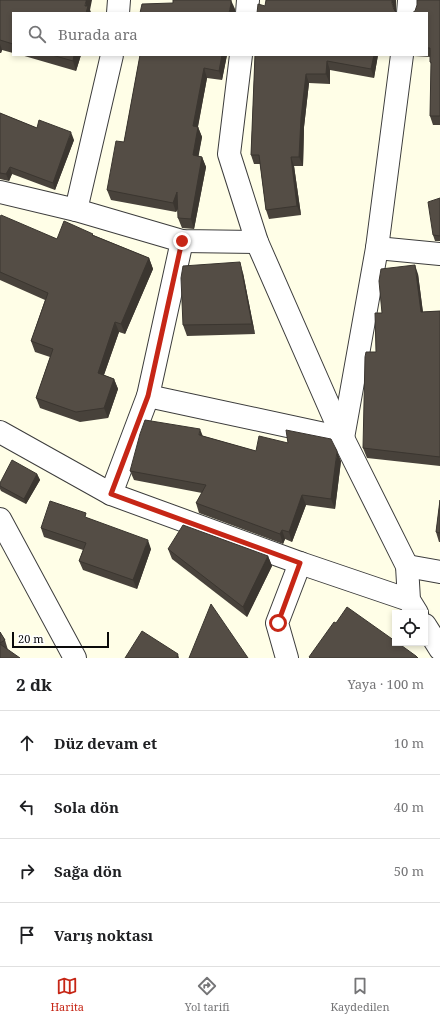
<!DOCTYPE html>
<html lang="tr">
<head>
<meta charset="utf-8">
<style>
  body { margin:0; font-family:"Noto Serif",serif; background:#f2f2f2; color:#202124 }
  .controls { position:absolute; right:12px; bottom:12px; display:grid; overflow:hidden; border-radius:0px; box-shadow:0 2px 6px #0003 }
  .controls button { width:36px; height:36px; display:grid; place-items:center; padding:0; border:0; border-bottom:1px solid #e0e0e0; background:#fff; color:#202124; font:20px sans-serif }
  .scale { position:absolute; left:12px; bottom:10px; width:97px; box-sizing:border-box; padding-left:4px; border:2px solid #0a0a0a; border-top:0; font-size:11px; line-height:14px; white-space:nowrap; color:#0a0a0a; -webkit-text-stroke:3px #fff; paint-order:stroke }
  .stop { position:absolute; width:12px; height:12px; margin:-9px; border:3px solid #c62616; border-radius:50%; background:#fff }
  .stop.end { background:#c62616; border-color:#fff; box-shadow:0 1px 4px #0008 }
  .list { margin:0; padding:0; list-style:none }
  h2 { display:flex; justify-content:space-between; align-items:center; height:52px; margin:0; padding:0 16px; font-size:17px }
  h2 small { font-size:13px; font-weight:400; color:#757577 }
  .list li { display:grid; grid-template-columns:26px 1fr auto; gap:12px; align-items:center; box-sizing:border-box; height:64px; padding:0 16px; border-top:1px solid #e0e0e0 }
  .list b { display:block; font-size:15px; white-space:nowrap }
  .list em { font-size:13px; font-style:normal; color:#757577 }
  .icon { flex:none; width:22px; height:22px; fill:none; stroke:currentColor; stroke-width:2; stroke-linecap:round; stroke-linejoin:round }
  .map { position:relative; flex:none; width:440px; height:658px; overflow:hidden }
  .search { position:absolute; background:#fff; box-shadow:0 2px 6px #0003; left:12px; right:12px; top:12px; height:44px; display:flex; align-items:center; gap:10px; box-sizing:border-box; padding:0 14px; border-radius:0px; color:#757577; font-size:15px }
  .sheet { height:308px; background:#fff }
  nav { display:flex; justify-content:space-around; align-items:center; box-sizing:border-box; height:56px; border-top:1px solid #e0e0e0; background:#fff; font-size:11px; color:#757577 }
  nav a { display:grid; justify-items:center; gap:2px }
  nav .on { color:#c62616 }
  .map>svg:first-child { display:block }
</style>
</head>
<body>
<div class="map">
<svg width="440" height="658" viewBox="0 0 440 658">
  <rect width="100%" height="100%" fill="#fffee7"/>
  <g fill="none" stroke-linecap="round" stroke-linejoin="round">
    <g stroke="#3d3d3d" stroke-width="24">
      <g id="minor">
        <path d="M 118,13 L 119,0"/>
        <path d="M 247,13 L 248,0"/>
        <path d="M 408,13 L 409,0"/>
        <path d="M 241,55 L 229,154 L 257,242 L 343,438 L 407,566 L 409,600 L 417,613"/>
        <path d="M 0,192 L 76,210 L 182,241 L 257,242"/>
        <path d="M 76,210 L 112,55"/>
        <path d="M 377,248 L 440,254"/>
        <path d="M 148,396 L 343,438 L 377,248 L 402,55"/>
        <path d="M 0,432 L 111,494 L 300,563 L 409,600"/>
        <path d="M 111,494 L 148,396 L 182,241"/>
        <path d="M 0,519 L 75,658"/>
        <path d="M 407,566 L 440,572"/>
        <path d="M 425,625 L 440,649"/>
        <path d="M 287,658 L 277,623 L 300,563"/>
      </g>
    </g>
    <use href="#minor" stroke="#fff" stroke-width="22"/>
  </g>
  <g fill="#48423b">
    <path d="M 0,0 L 90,10 L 91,13 L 13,13 L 13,53 L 2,50 L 1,53 L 0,53 Z"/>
    <path d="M 440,0 L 440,125 L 433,125 L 430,116 L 431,64 L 430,62 L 430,57 L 414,56 L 414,55 L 427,55 L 427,13 Z"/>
    <path d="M 21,55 L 81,55 L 76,71 Z"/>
    <path d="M 140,55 L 227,55 L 222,80 L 207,78 L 198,127 L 202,137 L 198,156 L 202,157 L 206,167 L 194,229 L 182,228 L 178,218 L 178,209 L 176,212 L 111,200 L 107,190 L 124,142 Z"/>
    <path d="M 255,55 L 378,55 L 374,78 L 330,70 L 330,84 L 309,83 L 304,127 L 303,166 L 294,166 L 301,215 L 269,219 L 266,210 L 260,164 L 254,164 L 251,155 Z"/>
    <path d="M 0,113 L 37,128 L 74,140 L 55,190 L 12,174 L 9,181 L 0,179 Z"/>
    <path d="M 440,198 L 440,241 L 435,241 L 433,235 Z"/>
    <path d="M 0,217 L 57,239 L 93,234 L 93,235 L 149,258 L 153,269 L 125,334 L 119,332 L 104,375 L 114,379 L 118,389 L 108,418 L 80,422 L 40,408 L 36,398 L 50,357 L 35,352 L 31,341 L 45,300 L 0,280 Z"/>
    <path d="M 243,273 L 255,334 L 187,336 L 183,325 Z"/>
    <path d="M 418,274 L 423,312 L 440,311 L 440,466 L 367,458 L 363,448 L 376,352 L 382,313 Z"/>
    <path d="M 203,436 L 256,451 L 341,461 L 335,509 L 306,505 L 292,542 L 285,539 L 283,544 L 199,513 L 196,503 L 202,493 L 134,480 L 130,471 Z"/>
    <path d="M 37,474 L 40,480 L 26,504 L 1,491 L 0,489 L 0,483 Z"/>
    <path d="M 440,500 L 440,542 L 439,542 L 436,532 Z"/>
    <path d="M 88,518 L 151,549 L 137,589 L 83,570 L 79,561 L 83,550 L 44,537 L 41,528 Z"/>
    <path d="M 168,549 L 268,556 L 272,566 L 247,617 L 172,559 Z"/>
    <path d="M 0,632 L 5,640 L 8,650 L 0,658 Z"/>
  </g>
  <g fill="#3b3630">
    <path d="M 86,0 L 92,0 L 90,10 L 91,13 L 86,13 L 85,6 Z"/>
    <path d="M 231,0 L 235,9 L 235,13 L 229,13 Z"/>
    <path d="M 392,0 L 396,0 L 396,13 L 394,10 L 392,3 Z"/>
    <path d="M 0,44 L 2,50 L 1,53 L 0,49 Z"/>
    <path d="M 74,55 L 81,55 L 76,71 L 73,61 Z"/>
    <path d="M 222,55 L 227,55 L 222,80 L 219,71 Z"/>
    <path d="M 374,55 L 378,55 L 374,78 L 371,69 Z"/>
    <path d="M 327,61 L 330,70 L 330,84 L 326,74 Z"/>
    <path d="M 204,68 L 207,78 L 196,136 L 193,126 Z"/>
    <path d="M 306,74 L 309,83 L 304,127 L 303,166 L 299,157 L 301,118 Z"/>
    <path d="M 198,127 L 202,137 L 197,165 L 193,155 Z"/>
    <path d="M 71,132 L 74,140 L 55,190 L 53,183 Z"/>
    <path d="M 202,157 L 206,167 L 194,229 L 191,219 Z"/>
    <path d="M 291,157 L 294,166 L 301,215 L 297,206 Z"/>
    <path d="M 10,167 L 12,174 L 9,181 L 6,174 Z"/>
    <path d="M 177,192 L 181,202 L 176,212 L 173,203 Z"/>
    <path d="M 149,258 L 153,269 L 125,334 L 121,324 Z"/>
    <path d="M 240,262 L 243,273 L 255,334 L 252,324 Z"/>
    <path d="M 415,265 L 418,274 L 424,321 L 421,312 Z"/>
    <path d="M 115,322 L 119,332 L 101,383 L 98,373 Z"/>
    <path d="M 114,379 L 118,389 L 108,418 L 104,408 Z"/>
    <path d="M 200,429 L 204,439 L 199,435 Z"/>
    <path d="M 337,451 L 341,461 L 335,509 L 331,499 Z"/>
    <path d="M 37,474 L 40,480 L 26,504 L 24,499 Z"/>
    <path d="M 302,495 L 306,505 L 292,542 L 289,532 Z"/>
    <path d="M 282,530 L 285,539 L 283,544 L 280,534 Z"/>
    <path d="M 148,540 L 151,549 L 137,589 L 133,580 Z"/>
    <path d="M 268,556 L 272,566 L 247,617 L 243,607 Z"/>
    <path d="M 178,654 L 179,658 L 176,658 Z"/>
  </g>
  <g fill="#544d45" stroke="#3b3630">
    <path d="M 0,0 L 86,0 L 85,6 L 88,6 L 86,13 L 13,13 L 13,44 L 0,40 Z"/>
    <path d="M 173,0 L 231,0 L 231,4 L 229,13 L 140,13 L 142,4 L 173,3 Z"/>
    <path d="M 266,0 L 392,0 L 392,3 L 394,10 L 397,13 L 257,13 L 258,4 L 265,6 Z"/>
    <path d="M 417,0 L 440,0 L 440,116 L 430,116 L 431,62 L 430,62 L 430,48 L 427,48 L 427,13 L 412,13 L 415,11 L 417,5 Z"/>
    <path d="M 52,55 L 74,55 L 73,61 Z"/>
    <path d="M 140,55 L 222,55 L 219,71 L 204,68 L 193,126 L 198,127 L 193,155 L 202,157 L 191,219 L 178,218 L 177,192 L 173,203 L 107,190 L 116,141 L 124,142 Z"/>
    <path d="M 255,55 L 374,55 L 371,69 L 327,61 L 326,74 L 306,74 L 301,118 L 299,157 L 291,157 L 297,206 L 266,210 L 259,155 L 251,155 Z"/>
    <path d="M 0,113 L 37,128 L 39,120 L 71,132 L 53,183 L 10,167 L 6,174 L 0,173 Z"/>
    <path d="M 440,198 L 440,236 L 433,235 L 428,202 Z"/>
    <path d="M 1,215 L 57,239 L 64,221 L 93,234 L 92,235 L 149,258 L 121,324 L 115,322 L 98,373 L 114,379 L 104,408 L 76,412 L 36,398 L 53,349 L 31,341 L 48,293 L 0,272 L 0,217 Z"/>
    <path d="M 240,262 L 252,324 L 183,325 L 181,278 L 183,266 Z"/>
    <path d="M 415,265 L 421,312 L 440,311 L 440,457 L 363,448 L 365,357 L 366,352 L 376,352 L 375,313 L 382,313 L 379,281 L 381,269 Z"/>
    <path d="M 145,420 L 200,429 L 199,435 L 256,451 L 259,436 L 288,443 L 286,430 L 331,439 L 337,451 L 331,499 L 302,495 L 289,532 L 282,530 L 280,534 L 196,503 L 206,485 L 130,471 L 140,434 Z"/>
    <path d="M 12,460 L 37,474 L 24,499 L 0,486 L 0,483 Z"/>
    <path d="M 440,500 L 440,533 L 436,532 Z"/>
    <path d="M 50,501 L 86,513 L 85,517 L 148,540 L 133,580 L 79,561 L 86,543 L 41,528 Z"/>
    <path d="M 183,525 L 268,556 L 243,607 L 168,549 Z"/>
    <path d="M 211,604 L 248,658 L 189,658 Z"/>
    <path d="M 347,607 L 395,641 L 395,643 L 398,643 L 416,656 L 418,658 L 310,658 L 309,657 L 334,622 L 336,623 Z"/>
    <path d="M 142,631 L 178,654 L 176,658 L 125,658 Z"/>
    <path d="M 0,632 L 5,640 L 0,643 Z"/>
    <path d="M 0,644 L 20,658 L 0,658 Z"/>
  </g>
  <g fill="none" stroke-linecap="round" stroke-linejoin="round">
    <path stroke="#c62616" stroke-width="5" d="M 182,241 L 148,396 L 111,494 L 300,563 L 278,623"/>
  </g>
</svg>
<div class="controls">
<button><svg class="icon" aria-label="locate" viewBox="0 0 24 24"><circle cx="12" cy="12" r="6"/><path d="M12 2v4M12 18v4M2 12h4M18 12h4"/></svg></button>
</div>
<div class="scale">20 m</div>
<div class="stop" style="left:278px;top:623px"></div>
<div class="stop end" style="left:182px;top:241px"></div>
<div class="search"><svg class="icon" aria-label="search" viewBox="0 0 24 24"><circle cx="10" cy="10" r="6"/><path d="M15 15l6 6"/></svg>Burada ara</div>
</div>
<section class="sheet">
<h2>2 dk<small>Yaya · 100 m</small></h2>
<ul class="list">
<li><svg class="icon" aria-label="ahead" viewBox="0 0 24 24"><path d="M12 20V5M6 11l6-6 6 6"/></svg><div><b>Düz devam et</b></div><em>10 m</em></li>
<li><svg class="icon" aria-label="left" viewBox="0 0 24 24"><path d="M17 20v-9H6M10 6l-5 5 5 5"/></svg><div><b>Sola dön</b></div><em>40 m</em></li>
<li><svg class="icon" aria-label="right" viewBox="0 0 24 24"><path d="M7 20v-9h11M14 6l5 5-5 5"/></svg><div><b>Sağa dön</b></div><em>50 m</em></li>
<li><svg class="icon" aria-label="arrive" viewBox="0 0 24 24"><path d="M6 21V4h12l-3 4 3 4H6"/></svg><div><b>Varış noktası</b></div></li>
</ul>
</section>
<nav>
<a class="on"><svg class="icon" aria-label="map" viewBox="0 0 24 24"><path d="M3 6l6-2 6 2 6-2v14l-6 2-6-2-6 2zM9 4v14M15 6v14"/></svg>Harita</a>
<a><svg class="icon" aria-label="directions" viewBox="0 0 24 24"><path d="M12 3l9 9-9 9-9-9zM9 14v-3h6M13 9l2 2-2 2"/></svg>Yol tarifi</a>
<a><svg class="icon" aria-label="saved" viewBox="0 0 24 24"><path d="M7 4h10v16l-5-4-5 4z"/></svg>Kaydedilen</a>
</nav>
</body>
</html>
